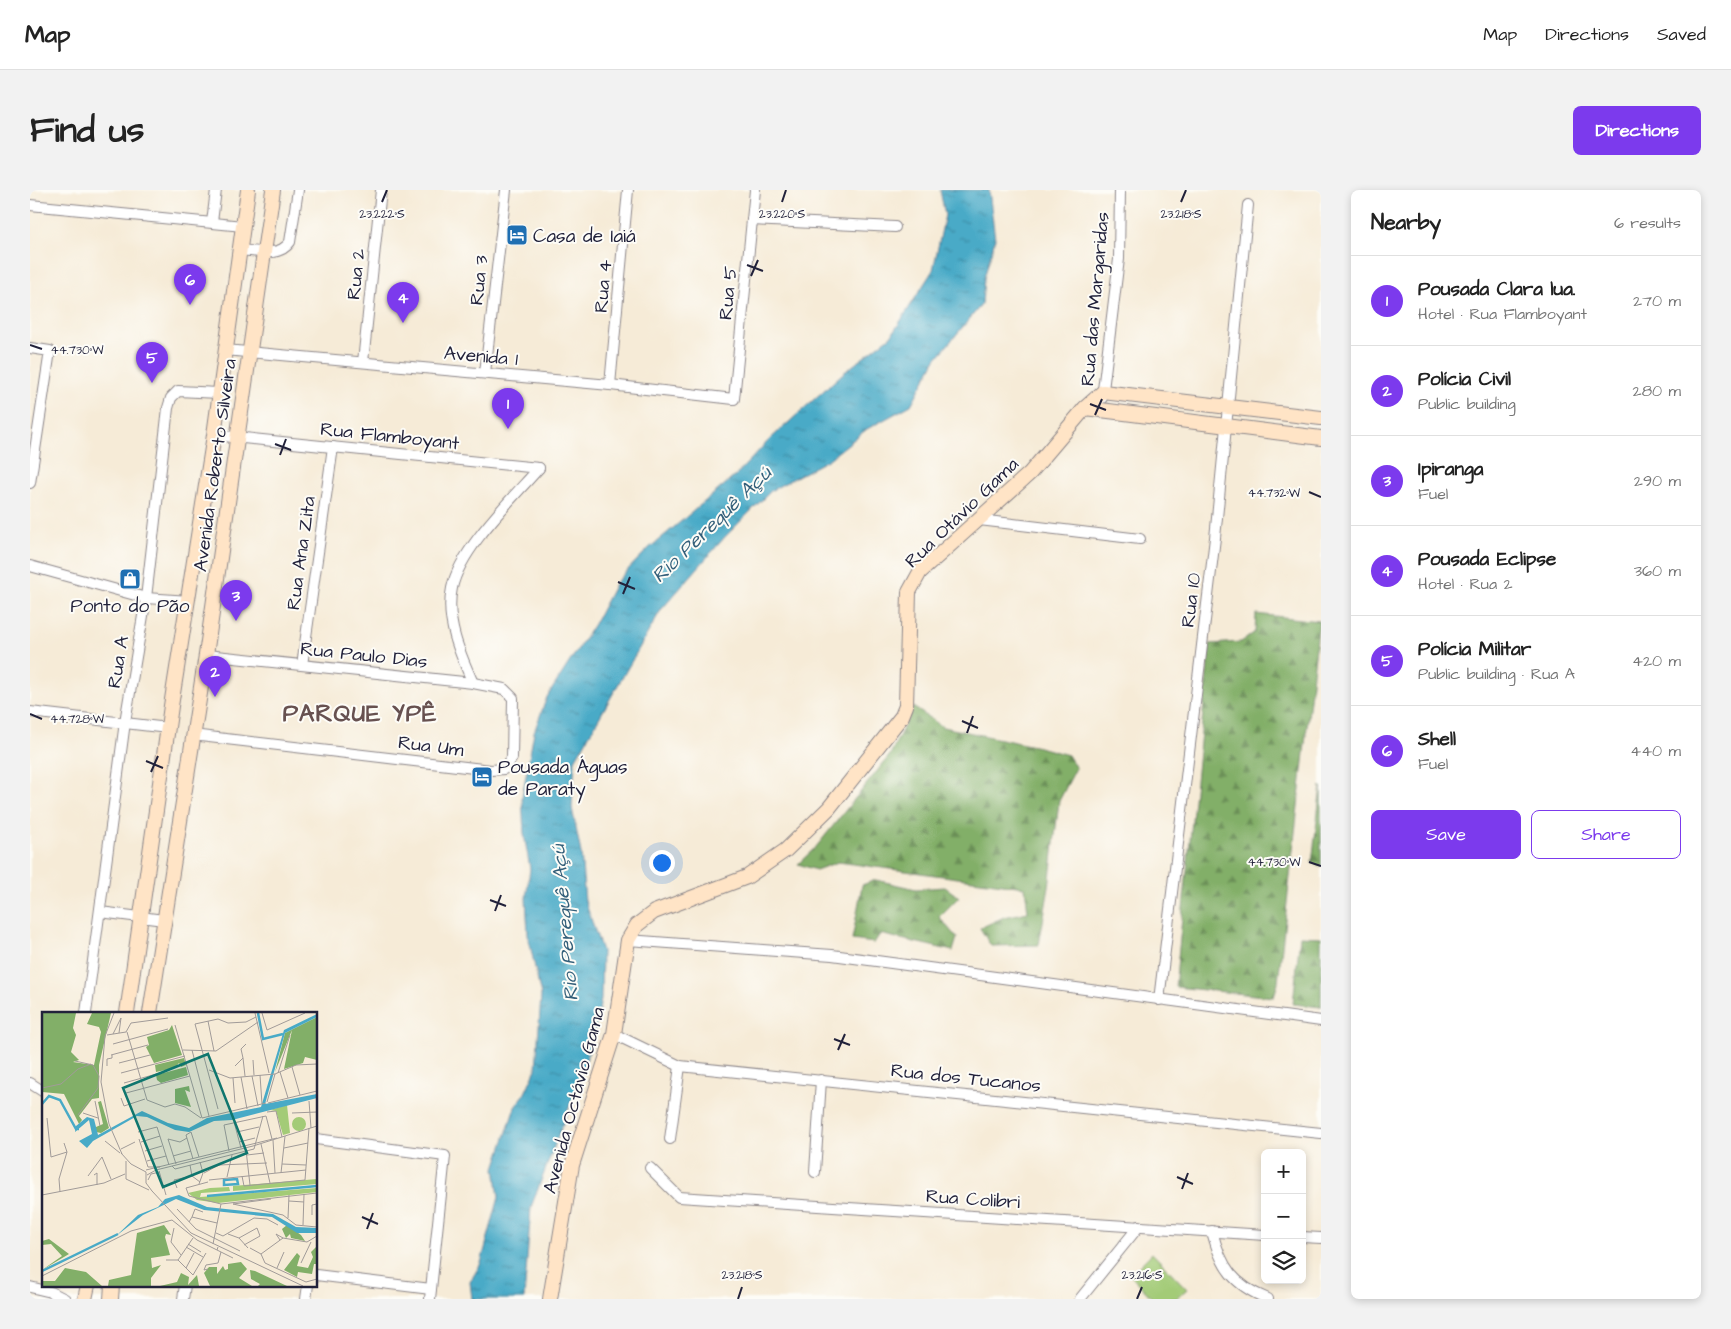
<!DOCTYPE html>
<html lang="en">
<head>
<meta charset="utf-8">
<style>
  body { margin:0; font-family:"Architects Daughter",sans-serif; background:#f2f2f2; color:#222 }
  .controls { position:absolute; right:15px; bottom:15px; display:grid; overflow:hidden; border-radius:8px; box-shadow:0 2px 8px #0003 }
  .controls button { width:45px; height:45px; display:grid; place-items:center; padding:0; border:0; border-bottom:1px solid #e0e0e0; background:#fff; color:#222; font:25px sans-serif }
  .you { position:absolute; left:631px; top:672px; width:18px; height:18px; margin:-12px; border:4px solid #fff; border-radius:50%; background:#1a73e8; box-shadow:0 0 0 8px #1a73e833 }
  .badge { display:grid; place-items:center; width:32px; height:32px; border-radius:50%; background:#7c3aed; color:#fff; font-size:16px; font-weight:700 }
  .pin { position:absolute; translate:-50% -41px; filter:drop-shadow(0 1px 2px #0008) }
  .pin::after { content:''; position:absolute; top:26px; width:18px; height:15px; background:inherit; clip-path:polygon(0 0,100% 0,50% 100%) }
  .list { margin:0; padding:0; list-style:none }
  h2 { display:flex; justify-content:space-between; align-items:center; height:65px; margin:0; padding:0 20px; font-size:21px }
  h2 small { font-size:16px; font-weight:400; color:#767676 }
  .list li { display:grid; grid-template-columns:32px 1fr auto; gap:15px; align-items:center; box-sizing:border-box; height:90px; padding:0 20px; border-top:1px solid #e0e0e0 }
  .list b { display:block; font-size:19px; white-space:nowrap }
  .list p { margin:0; font-size:16px; white-space:nowrap; color:#767676 }
  .list em { font-size:16px; font-style:normal; color:#767676 }
  .actions { display:flex; gap:10px; padding:15px 20px }
  .actions a { flex:1; padding:11px 0; border:1px solid #7c3aed; border-radius:8px; text-align:center; font-size:18px; color:#7c3aed }
  .actions .main { background:#7c3aed; color:#fff }
  .icon { flex:none; width:28px; height:28px; fill:none; stroke:currentColor; stroke-width:2; stroke-linecap:round; stroke-linejoin:round }
  .map { position:relative; flex:none; width:1291px; height:1109px; overflow:hidden; border-radius:8px }
  header { display:flex; align-items:center; gap:30px; box-sizing:border-box; height:70px; padding:0 25px; background:#fff; border-bottom:1px solid #e0e0e0 }
  header strong { font-size:24px }
  nav { display:flex; gap:28px; margin-inline-start:auto; font-size:18px }
  .intro { display:flex; align-items:center; justify-content:space-between; box-sizing:border-box; height:120px; padding:0 30px }
  h1 { margin:0; font-size:35px }
  .button { padding:12px 22px; border-radius:8px; background:#7c3aed; color:#fff; font-size:18px; font-weight:700 }
  main { display:flex; gap:30px; padding:0 30px }
  aside { flex:1; background:#fff; border-radius:8px; box-shadow:0 2px 8px #0003 }
  .map>svg:first-child { display:block }
</style>
</head>
<body>
<header>
<strong>Map</strong>
<nav><a>Map</a><a>Directions</a><a>Saved</a></nav>
</header>
<div class="intro"><h1>Find us</h1><a class="button">Directions</a></div>
<main>
<div class="map">
<svg width="1291" height="1109" viewBox="0 0 1291 1109">
  <defs>
    <pattern id="forest-firs" width="22" height="20" patternUnits="userSpaceOnUse" patternTransform="scale(1.25)"><rect width="22" height="20" fill="#82af68"/><path d="M5 1l3.5 6h-7zM16 11l3.5 6h-7z" fill="#6a8e57"/></pattern>
    <pattern id="water-ripples" width="26" height="14" patternUnits="userSpaceOnUse" patternTransform="scale(1.25)"><rect width="26" height="14" fill="#48aac7"/><path d="M2 4q2-2 4 0t4 0M15 11q2-2 4 0t4 0" fill="none" stroke="#3c8aa3"/></pattern>
  </defs>
  <rect width="100%" height="100%" fill="#fdfcf7"/>
  <filter id="ink" filterUnits="userSpaceOnUse"><feTurbulence type="fractalNoise" baseFrequency=".02" numOctaves="2"/><feDisplacementMap in="SourceGraphic" scale="10" xChannelSelector="R" yChannelSelector="G"/><feConvolveMatrix kernelMatrix="1 2 1 2 8 2 1 2 1" color-interpolation-filters="sRGB"/></filter>
  <filter id="wash" filterUnits="userSpaceOnUse"><feTurbulence type="fractalNoise" baseFrequency=".0096" numOctaves="4" result="noise"/><feDisplacementMap in="SourceGraphic" scale="20" xChannelSelector="R" yChannelSelector="G"/><feGaussianBlur stdDeviation="1.12" result="paint"/><feColorMatrix in="noise" values="0 0 0 0 0 0 0 0 0 0 0 0 0 0 0 0 0 1.4 0 .05"/><feComposite in="paint" operator="in"/></filter>
  <g filter="url(#wash)">
    <rect width="100%" height="100%" fill="#f6ebd7"/>
    <g fill="url(#forest-firs)" stroke="#526852">
      <path d="M 1226,424 L 1289,431 L 1248,792 L 1244,807 L 1145,797 L 1180,454 L 1211,452 L 1225,442 Z"/>
      <path d="M 883,517 L 913,537 L 1009,557 L 1038,565 L 1046,578 L 1029,611 L 1019,697 L 1009,755 L 961,756 L 950,738 L 974,727 L 998,722 L 995,697 L 808,672 L 786,680 L 768,674 L 786,657 L 860,565 Z"/>
      <path d="M 1291,596 L 1291,676 L 1282,673 Z"/>
      <path d="M 846,690 L 886,699 L 915,697 L 929,707 L 909,727 L 927,748 L 923,761 L 850,744 L 844,753 L 822,750 L 832,695 Z"/>
      <path d="M 1270,746 L 1291,747 L 1291,817 L 1263,814 Z"/>
    </g>
    <path fill="#a3cb77" stroke="#627659" d="M 1122,1063 L 1157,1099 L 1146,1109 L 1123,1109 L 1100,1085 Z"/>
    <path fill="url(#water-ripples)" stroke="#356681" d="M 910,0 L 959,0 L 965,49 L 954,88 L 952,114 L 906,169 L 881,215 L 837,239 L 799,269 L 742,300 L 694,348 L 631,420 L 545,570 L 542,618 L 551,663 L 555,711 L 572,761 L 571,810 L 563,849 L 547,897 L 501,1017 L 494,1109 L 442,1109 L 440,1092 L 451,1073 L 469,1007 L 465,978 L 485,917 L 494,905 L 506,879 L 511,806 L 498,745 L 496,708 L 500,679 L 494,644 L 492,607 L 504,542 L 517,507 L 564,434 L 586,392 L 618,359 L 705,286 L 738,251 L 812,184 L 861,146 L 903,80 L 915,25 Z"/>
  </g>
  <g filter="url(#ink)">
    <g fill="none" stroke-linecap="round" stroke-linejoin="round">
      <g stroke="#8c8689" stroke-width="12">
        <g id="street">
          <path d="M 0,15 L 213,36"/>
          <path d="M 722,30 L 865,37"/>
          <path d="M 182,32 L 186,0"/>
          <path d="M 210,60 C 227,61 249,68 260,52 L 268,0"/>
          <path d="M 0,158 L 20,161 L 0,293"/>
          <path d="M 195,160 L 580,195 L 704,209 L 725,0"/>
          <path d="M 333,172 L 351,0"/>
          <path d="M 455,183 L 476,0"/>
          <path d="M 580,195 L 598,0"/>
          <path d="M 1072,208 L 1089,69 L 1090,0"/>
          <path d="M 184,245 L 509,278"/>
          <path d="M 949,330 L 1110,349"/>
          <path d="M 0,376 L 116,408 L 159,411"/>
          <path d="M 272,475 L 303,257"/>
          <path d="M 443,493 C 430,464 415,430 422,398 C 430,359 482,309 509,278"/>
          <path d="M 0,522 L 138,538"/>
          <path d="M 162,545 L 461,580 L 474,579 L 482,568 L 483,508 L 474,499 L 443,493 L 176,465"/>
          <path d="M 70,722 L 134,730"/>
          <path d="M 598,750 L 802,765 L 1291,831"/>
          <path d="M 1129,810 L 1185,348 L 1218,15"/>
          <path d="M 56,823 L 95,532 L 116,408 L 138,218 L 141,208 L 148,201 L 189,203"/>
          <path d="M 584,844 L 650,876 L 1291,943"/>
          <path d="M 0,893 L 14,902"/>
          <path d="M 286,949 L 415,966 L 400,1109"/>
          <path d="M 640,949 L 650,876"/>
          <path d="M 620,978 L 649,1007 L 1235,1045"/>
          <path d="M 785,982 L 791,890"/>
          <path d="M 1182,1041 C 1191,1077 1203,1095 1238,1109"/>
          <path d="M 1272,1047 L 1291,1048"/>
          <path d="M 286,1085 L 401,1099"/>
          <path d="M 0,1097 L 21,1102 L 35,1109"/>
          <path d="M 153,1109 L 155,1095"/>
          <path d="M 276,1109 L 278,1095"/>
          <path d="M 1050,1109 L 1109,1036"/>
        </g>
      </g>
      <g stroke="#8c8689" stroke-width="16">
        <g id="secondary">
          <path d="M 1055,218 L 1291,248"/>
          <path d="M 97,823 L 141,516 L 184,245 L 218,0"/>
          <path d="M 120,823 L 176,465 L 243,0"/>
          <path d="M 55,1109 L 58,1095"/>
          <path d="M 81,1109 L 82,1095"/>
          <path d="M 520,1109 L 542,975 L 584,844 L 598,750 L 607,735 L 624,722 L 717,687 L 756,660 L 799,618 L 872,526 L 876,516 L 879,402 L 890,382 L 1000,283 L 1055,218 L 1073,202 L 1291,228"/>
        </g>
      </g>
      <use href="#street" stroke="#fff" stroke-width="10"/>
      <use href="#secondary" stroke="#ffe4c6" stroke-width="14"/>
    </g>
  </g>
  <path fill="none" stroke="#22223b" stroke-width="2" d="M 352,12 L 357,0M 752,12 L 756,0M 1151,12 L 1156,0M 717,75 L 733,81M 721,86 L 728,70M 0,155 L 12,159M 1060,214 L 1076,220M 1065,225 L 1072,209M 245,254 L 261,260M 250,265 L 256,249M 1279,302 L 1291,307M 588,392 L 605,399M 593,404 L 600,387M 0,524 L 12,529M 932,531 L 948,538M 937,543 L 943,526M 116,571 L 133,578M 121,582 L 128,566M 1279,672 L 1291,676M 460,710 L 476,716M 465,721 L 471,705M 804,849 L 820,855M 808,860 L 815,844M 1147,987 L 1163,994M 1152,999 L 1158,983M 332,1027 L 348,1034M 337,1039 L 343,1023M 708,1109 L 712,1097M 1107,1109 L 1112,1097"/>
  <defs>
    <g id="hotel-square" transform="scale(1.125)"><rect x="-9" y="-9" width="18" height="18" rx="4" fill="#1f6fb2" stroke="#fdfcf7"/><path d="M-6-4.5h1.5V1H6V5H4.5V3h-9V5H-6ZM-4 0a1.8 1.8 0 1 1 3.6 0ZM.5 0V-2.5h3Q6-2.5 6 0Z" fill="#fff"/></g>
    <g id="shop-square" transform="scale(1.125)"><rect x="-9" y="-9" width="18" height="18" rx="4" fill="#1f6fb2" stroke="#fdfcf7"/><path d="M-5-2.5h2.3a2.7 3.5 0 0 1 5.4 0H5L5.5 6h-11ZM-1.5-2.5h3a1.5 2.3 0 0 0-3 0Z" fill="#fff"/></g>
  </defs>
  <g fill-rule="evenodd">
    <use href="#hotel-square" x="487" y="45"/>
    <use href="#shop-square" x="100" y="389"/>
    <use href="#hotel-square" x="452" y="587"/>
  </g>
  <g text-anchor="middle" stroke-width="4" stroke-linejoin="round" paint-order="stroke">
    <g font-size="19" fill="#22223b" stroke="#fdfcf7" text-anchor="start">
      <text x="503" y="52">Casa de Iaiá</text>
      <text x="100" y="422" text-anchor="middle">Ponto do Pão</text>
      <text x="468" y="583">Pousada Águas<tspan x="468" dy="22">de Paraty</tspan></text>
    </g>
    <g font-size="19" fill="#22223b" stroke="#fdfcf7">
      <text transform="translate(325 84) rotate(-84)" y="7">Rua 2</text>
      <text transform="translate(448 90) rotate(-84)" y="7">Rua 3</text>
      <text transform="translate(572 96) rotate(-85)" y="7">Rua 4</text>
      <text transform="translate(697 103) rotate(-84)" y="7">Rua 5</text>
      <text transform="translate(1064 109) rotate(-85)" y="7">Rua das Margaridas</text>
      <text transform="translate(451 165) rotate(5)" y="7">Avenida 1</text>
      <text transform="translate(360 245) rotate(6)" y="7">Rua Flamboyant</text>
      <text transform="translate(184 275) rotate(-82)" y="7">Avenida Roberto Silveira</text>
      <text transform="translate(931 322) rotate(-44)" y="7">Rua Otávio Gama</text>
      <text transform="translate(270 363) rotate(-82)" y="7">Rua Ana Zita</text>
      <text transform="translate(1160 410) rotate(-83)" y="7">Rua 10</text>
      <text transform="translate(334 464) rotate(6)" y="7">Rua Paulo Dias</text>
      <text transform="translate(87 472) rotate(-81)" y="7">Rua A</text>
      <text transform="translate(401 555) rotate(7)" y="7">Rua Um</text>
      <text transform="translate(936 887) rotate(6)" y="7">Rua dos Tucanos</text>
      <text transform="translate(543 910) rotate(-75)" y="7">Avenida Octávio Gama</text>
      <text transform="translate(943 1008) rotate(4)" y="7">Rua Colibri</text>
    </g>
    <g font-size="20" font-style="italic" fill="#335f7a" stroke="#fdfcf7">
      <text transform="translate(681 334) rotate(-44)" y="7">Rio Perequê Açú</text>
      <text transform="translate(534 733) rotate(-95)" y="7">Rio Perequê Açú</text>
    </g>
    <g font-size="24" font-weight="bold" letter-spacing="1" fill="#675150" stroke="#fdfcf7">
      <text x="330" y="531">PARQUE YPÊ</text>
    </g>
  </g>
  <g transform="translate(12 822)">
    <rect width="275" height="275" fill="#f6ebd7"/>
    <path d="M 275,167 L 275,172 L 191,179 L 191,174 ZM 168,176 L 187,175 L 188,179 L 159,181 L 158,185 L 275,176 L 275,180 L 176,191 L 155,188 L 146,181 Z" fill="#a3cb77"/>
    <path d="M 0,1 L 34,1 L 31,16 L 34,23 L 29,40 L 37,48 L 31,50 L 52,53 L 59,20 L 57,15 L 45,12 L 50,1 L 69,1 L 57,53 L 57,86 L 50,87 L 37,104 L 40,108 L 37,112 L 22,82 L 0,80 ZM 275,5 L 275,48 L 263,45 L 261,51 L 242,57 L 250,18 L 233,60 L 243,21 ZM 130,13 L 140,43 L 112,51 L 104,35 L 107,33 L 105,25 L 127,18 ZM 142,46 L 144,53 L 139,55 L 137,51 L 133,56 L 114,60 L 113,53 ZM 144,55 L 146,63 L 119,71 L 115,68 L 114,63 ZM 147,74 L 148,80 L 143,78 L 149,95 L 133,91 L 133,77 ZM 59,89 L 67,116 L 59,121 L 54,120 L 54,115 L 61,112 L 56,90 ZM 122,213 L 129,223 L 124,222 L 123,225 L 128,243 L 109,246 L 110,256 L 119,253 L 109,266 L 109,274 L 66,274 L 67,268 L 89,263 L 95,221 ZM 245,213 L 259,223 L 263,229 L 249,226 L 248,222 L 244,226 L 240,217 ZM 7,227 L 27,242 L 0,258 L 20,244 L 9,232 L 0,233 L 0,229 ZM 275,234 L 275,252 L 272,252 L 270,262 L 256,260 L 255,265 L 242,258 L 255,241 L 258,244 L 255,254 L 266,256 L 271,245 L 269,240 ZM 199,250 L 205,257 L 197,266 L 210,274 L 168,274 L 162,261 L 167,255 L 175,255 L 175,262 L 181,254 L 183,258 L 186,257 L 186,252 ZM 23,256 L 44,260 L 60,274 L 0,274 L 0,269 L 13,269 ZM 208,258 L 213,259 L 245,274 L 216,274 L 218,272 L 209,267 ZM 139,261 L 147,265 L 146,273 L 155,263 L 157,274 L 118,274 L 135,270 Z" fill="#82af68"/>
    <path d="M 245,93 L 248,121 L 241,123 L 234,99 L 228,98 ZM250 112a7 7 0 1 1 14 0a7 7 0 1 1-14 0Z" fill="#a3cb77"/>
    <path d="M 275,2 L 275,5 L 243,21 L 223,92 L 275,82 L 275,86 L 190,108 L 172,109 L 147,120 L 133,118 L 105,105 L 95,104 L 51,129 L 45,136 L 37,129 L 50,122 L 47,108 L 33,120 L 34,114 L 45,105 L 52,107 L 56,123 L 100,99 L 126,111 L 147,116 L 165,106 L 219,95 L 242,18 ZM 137,183 L 165,195 L 231,202 L 254,215 L 275,216 L 275,221 L 255,221 L 230,205 L 162,198 L 134,187 L 101,203 L 74,224 L 96,203 L 116,195 L 123,187 Z" fill="#48aac7"/>
    <path fill="none" stroke="#48aac7" stroke-width="2.5" d="M 216,1 L 221,27 L 241,22M 0,92 L 7,84 L 18,88 L 34,117 L 37,117M 195,167 L 196,172 L 182,173 L 182,168 ZM 165,184 L 275,174M 0,259 L 76,222"/>
    <path fill="none" stroke="#a19b99" stroke-width="1" d="M 72,1 L 63,24 L 59,70 L 67,112 L 80,142M 213,1 L 227,61M 220,1 L 225,18 L 263,1M 166,9 L 172,39M 133,13 L 160,106M 84,20 L 89,11 L 126,6M 85,20 L 105,88M 71,22 L 79,6 L 77,21M 65,23 L 84,20M 71,32 L 126,17M 141,38 L 174,39 L 216,10M 150,38 L 167,104M 69,43 L 106,33M 201,46 L 199,37 L 204,32M 211,48 L 212,63M 33,49 L 51,53 L 57,64M 77,51 L 108,43M 65,54 L 65,47 L 70,46 L 70,43M 193,54 L 201,46 L 203,64M 250,55 L 258,83M 167,58 L 188,66 L 233,62M 238,60 L 246,86M 79,61 L 143,44M 236,61 L 248,23M 233,62 L 254,53 L 275,52M 218,63 L 220,92M 210,64 L 216,94M 199,65 L 205,97M 191,66 L 193,91M 82,71 L 118,61M 0,76 L 19,72 L 36,57 L 49,52M 84,81 L 148,64M 79,86 L 82,94 L 103,87M 105,88 L 123,95 L 133,92 L 143,95 L 159,106M 53,89 L 58,114M 267,89 L 269,116M 225,90 L 233,62M 226,91 L 275,79M 176,97 L 153,12 L 176,7 L 186,11 L 204,10 L 214,5M 225,100 L 234,99 L 240,125M 41,101 L 56,106M 250,101 L 275,100M 36,103 L 56,76 L 57,64M 224,104 L 230,127M 5,106 L 9,145 L 25,140M 160,106 L 224,91M 192,110 L 199,136M 96,120 L 115,115 L 127,153M 195,120 L 217,115M 97,127 L 106,155 L 118,155M 126,127 L 134,152M 126,127 L 138,130 L 145,126M 231,128 L 233,161M 63,129 L 78,141M 99,130 L 118,124M 197,130 L 213,126M 219,132 L 228,171M 242,136 L 266,131M 79,137 L 93,130M 204,138 L 208,173M 103,139 L 120,134M 187,139 L 182,113 L 224,104M 79,141 L 89,152 L 104,160 L 104,171 L 110,179 L 149,221 L 261,274M 205,143 L 222,141M 131,144 L 149,139M 151,147 L 144,123 L 149,120 L 157,145M 84,149 L 84,167 L 107,178M 105,149 L 124,144M 240,152 L 264,153M 148,153 L 150,164 L 158,170M 130,154 L 133,157 L 212,137 L 221,104M 104,158 L 235,126M 117,159 L 124,183M 162,161 L 177,153 L 225,151M 239,161 L 243,124M 52,163 L 55,161 L 55,173M 105,163 L 114,158 L 211,134 L 275,114M 46,164 L 60,145 L 69,167M 200,164 L 202,174 L 263,168 L 267,116M 185,165 L 190,143M 106,168 L 109,162 L 118,160M 167,168 L 264,158M 166,170 L 144,176 L 147,184 L 179,192 L 275,181M 157,172 L 161,161 L 158,150M 135,176 L 132,168 L 150,164M 18,180 L 17,167 L 25,140 L 22,131M 0,183 L 62,171 L 83,162M 247,189 L 262,190M 191,192 L 241,203 L 254,213 L 275,215M 191,192 L 229,187M 135,197 L 154,217 L 198,239M 270,203 L 270,193 L 275,192M 150,205 L 153,197 L 161,200M 246,206 L 247,183M 147,210 L 150,205 L 175,211M 261,213 L 262,182M 132,216 L 129,230 L 139,243M 174,221 L 181,224 L 212,206 L 225,207 L 236,213M 186,222 L 197,226 L 206,236M 197,226 L 215,216 L 218,224 L 202,233M 238,228 L 234,222 L 241,226M 146,232 L 159,240M 171,232 L 179,192M 144,235 L 161,245M 208,236 L 219,242 L 223,251 L 264,270 L 275,267M 175,238 L 191,246M 219,242 L 241,226 L 265,230 L 275,224M 124,248 L 136,248 L 151,263 L 164,241M 136,248 L 151,226M 259,251 L 269,230M 144,256 L 152,241M 235,256 L 242,240M 166,257 L 162,258 L 164,253 L 176,251 L 179,240M 0,264 L 89,219 L 130,208 L 155,228 L 175,238 L 176,235"/>
    <path fill="#0f766e" fill-opacity="0.15" stroke="#0f766e" stroke-width="2.5" d="M 166,42 L 205,141 L 121,175 L 81,76 Z"/>
    <rect width="275" height="275" fill="none" stroke="#22223b" stroke-width="2.5"/>
  </g>
  <g font-size="12" text-anchor="middle" fill="#22223b" stroke="#fdfcf7" stroke-width="4" stroke-linejoin="round" paint-order="stroke">
    <text x="352" y="28">23.222°S</text>
    <text x="752" y="28">23.220°S</text>
    <text x="1151" y="28">23.218°S</text>
    <text x="47" y="164">44.730°W</text>
    <text x="1244" y="307">44.732°W</text>
    <text x="47" y="533">44.728°W</text>
    <text x="1244" y="676">44.730°W</text>
    <text x="712" y="1089">23.218°S</text>
    <text x="1112" y="1089">23.216°S</text>
  </g>
</svg>
<div class="controls">
<button>+</button>
<button>−</button>
<button><svg class="icon" aria-label="layers" viewBox="0 0 24 24"><path d="M12 4l9 5-9 5-9-5zM3 14l9 5 9-5"/></svg></button>
</div>
<div class="you"></div>
<div class="pin badge" style="left:478px;top:239px">1</div>
<div class="pin badge" style="left:185px;top:507px">2</div>
<div class="pin badge" style="left:206px;top:431px">3</div>
<div class="pin badge" style="left:373px;top:133px">4</div>
<div class="pin badge" style="left:122px;top:193px">5</div>
<div class="pin badge" style="left:160px;top:115px">6</div>
</div>
<aside>
<h2>Nearby<small>6 results</small></h2>
<ul class="list">
<li><span class="badge">1</span><div><b>Pousada Clara lua.</b><p>Hotel · Rua Flamboyant</p></div><em>270 m</em></li>
<li><span class="badge">2</span><div><b>Polícia Civil</b><p>Public building</p></div><em>280 m</em></li>
<li><span class="badge">3</span><div><b>Ipiranga</b><p>Fuel</p></div><em>290 m</em></li>
<li><span class="badge">4</span><div><b>Pousada Eclipse</b><p>Hotel · Rua 2</p></div><em>360 m</em></li>
<li><span class="badge">5</span><div><b>Polícia Militar</b><p>Public building · Rua A</p></div><em>420 m</em></li>
<li><span class="badge">6</span><div><b>Shell</b><p>Fuel</p></div><em>440 m</em></li>
</ul>
<div class="actions"><a class="main">Save</a><a>Share</a></div>
</aside>
</main>
</body>
</html>
